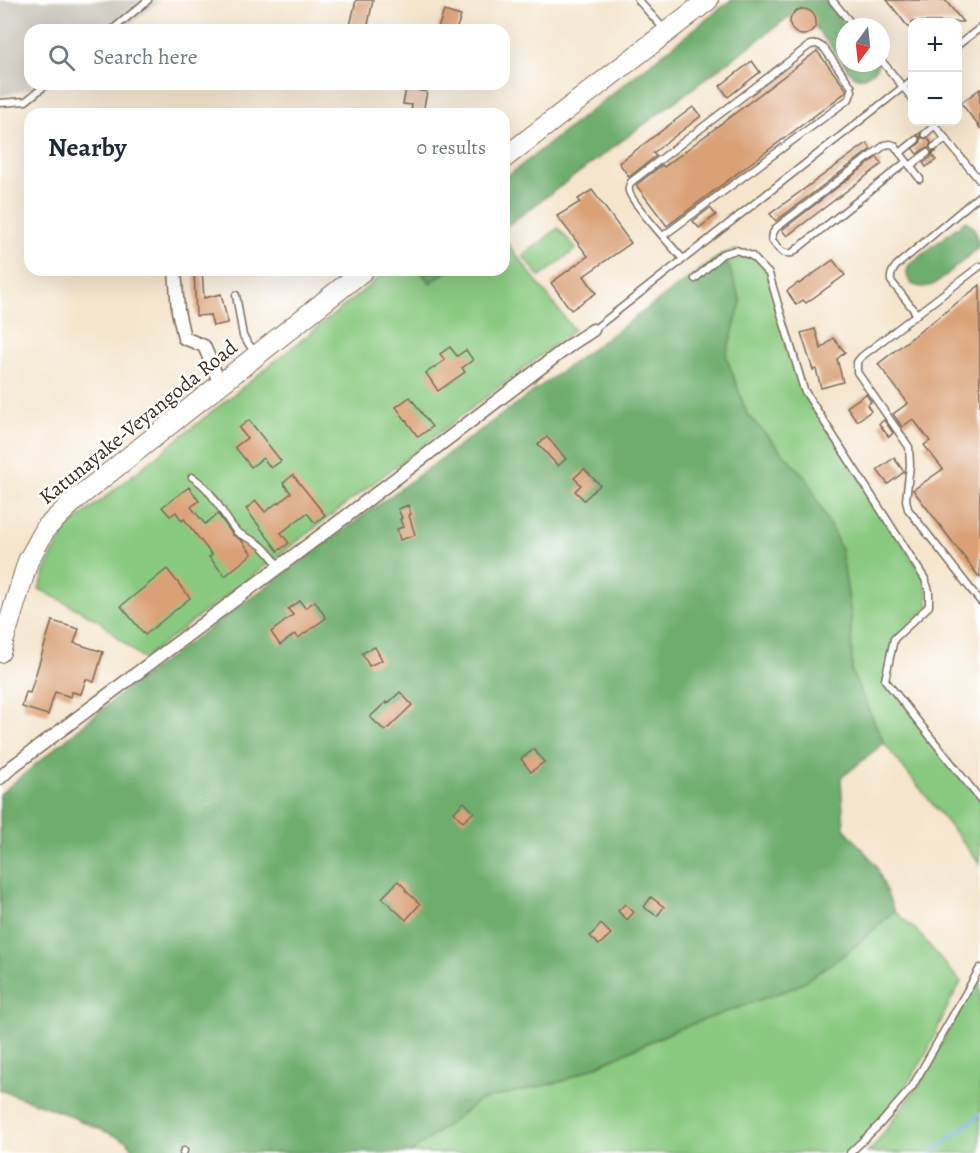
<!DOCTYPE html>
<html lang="en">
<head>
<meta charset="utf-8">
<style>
  body { margin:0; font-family:Alegreya,serif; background:#f6f6f7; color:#1f2937 }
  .controls { position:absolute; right:18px; top:18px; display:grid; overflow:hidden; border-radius:12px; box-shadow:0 6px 24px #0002 }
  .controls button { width:54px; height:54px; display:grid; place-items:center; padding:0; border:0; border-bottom:2px solid #e0e1e3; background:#fff; color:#1f2937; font:30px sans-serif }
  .compass { position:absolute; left:836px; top:18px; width:54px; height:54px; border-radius:50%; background:#fff; box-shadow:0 6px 24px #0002; rotate:195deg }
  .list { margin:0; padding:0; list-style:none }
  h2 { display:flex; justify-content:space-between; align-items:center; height:78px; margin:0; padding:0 24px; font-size:26px }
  h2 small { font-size:20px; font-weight:400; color:#747a83 }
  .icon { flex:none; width:33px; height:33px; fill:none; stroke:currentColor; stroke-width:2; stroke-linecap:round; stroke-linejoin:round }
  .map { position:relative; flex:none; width:980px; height:1153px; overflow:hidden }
  .search { position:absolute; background:#fff; box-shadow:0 6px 24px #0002; left:24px; top:24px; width:486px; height:66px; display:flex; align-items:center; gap:15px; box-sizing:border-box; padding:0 21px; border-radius:18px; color:#747a83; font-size:22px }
  .panel { position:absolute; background:#fff; box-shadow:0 6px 24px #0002; left:24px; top:108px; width:486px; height:168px; border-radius:18px }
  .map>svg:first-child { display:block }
</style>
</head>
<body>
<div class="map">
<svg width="980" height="1153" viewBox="0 0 980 1153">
  <rect width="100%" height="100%" fill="#fff"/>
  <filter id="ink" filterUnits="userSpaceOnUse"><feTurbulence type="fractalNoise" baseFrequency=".0167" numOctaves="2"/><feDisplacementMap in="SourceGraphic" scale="12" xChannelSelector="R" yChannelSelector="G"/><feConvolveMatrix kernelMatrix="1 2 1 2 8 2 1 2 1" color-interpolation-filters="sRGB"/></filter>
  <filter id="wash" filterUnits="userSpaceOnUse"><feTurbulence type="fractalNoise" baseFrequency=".008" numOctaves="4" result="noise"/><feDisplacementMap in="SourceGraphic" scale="24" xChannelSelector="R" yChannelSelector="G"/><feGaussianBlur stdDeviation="1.35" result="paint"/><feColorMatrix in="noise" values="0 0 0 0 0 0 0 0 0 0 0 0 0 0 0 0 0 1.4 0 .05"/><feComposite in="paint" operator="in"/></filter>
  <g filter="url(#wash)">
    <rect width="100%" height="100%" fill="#f5e5cd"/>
    <path fill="#c8c4b8" d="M 0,0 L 161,0 L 123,30 L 30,30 L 30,84 L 51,84 L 0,96 Z"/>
    <g fill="#89c980" stroke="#627a4f" stroke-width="1.5">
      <path d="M 558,228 L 576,249 L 540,277 L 523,256 Z"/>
      <path d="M 504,239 L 574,330 L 143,659 L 98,620 L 39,589 L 51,557 L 68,527 L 389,270 L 420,270 L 430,283 L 448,270 L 504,270 Z"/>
      <path d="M 736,250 L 752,256 L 769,274 L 804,390 L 925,579 L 929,606 L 894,639 L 885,680 L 980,799 L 980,864 L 884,743 L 852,673 L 851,615 L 841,549 L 807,479 L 747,414 L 726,356 L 741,302 L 722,254 Z"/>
      <path d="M 894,911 L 915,929 L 961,982 L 949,1003 L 925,1057 L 900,1094 L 873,1131 L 851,1153 L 410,1153 L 480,1100 L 563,1081 L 847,953 Z"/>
      <path d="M 980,973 L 980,1153 L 867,1153 L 875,1145 L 920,1083 Z"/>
    </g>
    <g fill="#6ead6e" stroke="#546c46" stroke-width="1.5">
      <path d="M 731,0 L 824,0 L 847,27 L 845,27 L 845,63 L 878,63 L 875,70 L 864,77 L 854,77 L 815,26 C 816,14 808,8 797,11 L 504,228 L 504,179 Z"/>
      <path d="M 965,221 C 975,225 979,237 978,248 L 938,282 C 929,288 910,291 907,275 C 906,273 908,267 909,265 Z"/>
      <path d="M 722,254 L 730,269 L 741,302 L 726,356 L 747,414 L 807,479 L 841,549 L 851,615 L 852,673 L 884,743 L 841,778 L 844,828 L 876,865 L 894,911 L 847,953 L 796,987 L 673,1031 L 563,1081 L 480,1100 L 410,1153 L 136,1153 L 127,1141 L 63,1113 L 0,1090 L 0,794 L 130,686 Z"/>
      <path d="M 420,270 L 448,270 L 430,283 Z"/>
    </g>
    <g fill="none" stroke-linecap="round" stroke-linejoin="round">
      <path stroke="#7cafe9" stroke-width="3" d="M 931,1153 L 980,1115"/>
    </g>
    <g id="blocks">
      <g fill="#daa177">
        <path d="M 356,0 L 373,0 L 367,30 L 349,30 Z"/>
        <path d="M 887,0 L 945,0 L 963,22 L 912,22 L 912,32 Z"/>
        <circle cx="803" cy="22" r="13"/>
        <path d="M 444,11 L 461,16 L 456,30 L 446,30 L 438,28 Z"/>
        <path d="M 817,51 L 846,89 L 846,92 L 667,226 L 636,185 L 662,165 L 664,167 Z"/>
        <path d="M 752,61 L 760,72 L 728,97 L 720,86 Z"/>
        <path d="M 406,88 L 427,92 L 423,112 L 411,110 L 412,105 L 403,104 Z"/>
        <path d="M 980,89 L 980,128 L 961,103 Z"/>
        <path d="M 693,107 L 701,116 L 653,153 L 656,156 L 629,177 L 619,163 Z"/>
        <path d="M 920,133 L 922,138 L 928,138 L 931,143 L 929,148 L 924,149 L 917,154 L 913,149 L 921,142 L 920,137 L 917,135 Z"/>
        <path d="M 867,143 L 871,149 L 776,221 L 770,214 Z"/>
        <path d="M 937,151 L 932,154 L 936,160 L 926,167 L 923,163 L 931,157 L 932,152 Z"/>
        <path d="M 877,157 L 882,164 L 787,236 L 782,230 Z"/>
        <path d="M 592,190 L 631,243 L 584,276 L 596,293 L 571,310 L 551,283 L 588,256 L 557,216 L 580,202 L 578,199 Z"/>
        <path d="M 710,208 L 716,215 L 699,228 L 693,221 Z"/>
        <path d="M 833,260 L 845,275 L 806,303 L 803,300 L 796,305 L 787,291 L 798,283 L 799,284 Z"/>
        <path d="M 194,270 L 202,270 L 204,298 L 221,294 L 228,323 L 213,326 L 210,315 L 196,316 Z"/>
        <path d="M 980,285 L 980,578 L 913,490 L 943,469 L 924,445 L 930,441 L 913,419 L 902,427 L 893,414 L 908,403 L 878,364 Z"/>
        <path d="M 815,329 L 821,349 L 833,338 L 845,352 L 837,359 L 843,382 L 821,388 L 816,369 L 813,370 L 801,333 Z"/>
        <path d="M 450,347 L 457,356 L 466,350 L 473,360 L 462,368 L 465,372 L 438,391 L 426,373 L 445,360 L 440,354 Z"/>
        <path d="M 866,394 L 871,402 L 867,405 L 871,411 L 857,421 L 847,407 Z"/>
        <path d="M 410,397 L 432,427 L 418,437 L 396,407 Z"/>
        <path d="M 249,420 L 281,461 L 271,468 L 263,458 L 251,467 L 235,447 L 247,438 L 239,428 Z"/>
        <path d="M 884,420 L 893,433 L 889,437 L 879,424 Z"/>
        <path d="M 547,437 L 566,459 L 558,466 L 538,444 Z"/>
        <path d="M 894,458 L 904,472 L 888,484 L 877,470 Z"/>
        <path d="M 584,469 L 600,485 L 584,500 L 575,491 L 581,485 L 574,478 Z"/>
        <path d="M 293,475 L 325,515 L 315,523 L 307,513 L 281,533 L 289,543 L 278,551 L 246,509 L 256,501 L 265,512 L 277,503 L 278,504 L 291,493 L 283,483 Z"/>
        <path d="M 189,487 L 199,501 L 191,507 L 205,524 L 218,514 L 233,535 L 241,540 L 252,554 L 225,576 L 209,557 L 212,555 L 184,519 L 182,521 L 176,512 L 170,516 L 162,507 Z"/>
        <path d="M 408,505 L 411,514 L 409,515 L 415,535 L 400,540 L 397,529 L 403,527 L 400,519 L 402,518 L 398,509 Z"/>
        <path d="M 167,569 L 190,598 L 145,635 L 121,606 Z"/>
        <path d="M 300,601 L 305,608 L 315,601 L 326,618 L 298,638 L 295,634 L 280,645 L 271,632 L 293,615 L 288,609 Z"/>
        <path d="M 52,621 L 79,629 L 74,643 L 103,652 L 94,682 L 86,679 L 81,694 L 72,692 L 71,697 L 55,692 L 48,715 L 22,707 L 26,692 L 30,693 Z"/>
        <path d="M 375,647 L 382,660 L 369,666 L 362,653 Z"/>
        <path d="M 400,692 L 412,705 L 385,731 L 370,717 L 386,702 L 387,704 Z"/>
        <path d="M 534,749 L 544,762 L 531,772 L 521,759 Z"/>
        <path d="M 464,802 L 474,812 L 463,822 L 454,812 Z"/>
        <path d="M 398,881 L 406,889 L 405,890 L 420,904 L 406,920 L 382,898 Z"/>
        <path d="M 651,897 L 664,907 L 657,916 L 644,907 Z"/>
        <path d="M 625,904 L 634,912 L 627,920 L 618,911 Z"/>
        <path d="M 601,924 L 611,934 L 599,945 L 590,936 Z"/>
      </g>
    </g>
  </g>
  <g filter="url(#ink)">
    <use href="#blocks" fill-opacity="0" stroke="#7c6b5b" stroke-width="1.5"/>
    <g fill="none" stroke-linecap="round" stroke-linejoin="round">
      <g stroke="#7c6b5b" stroke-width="9">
        <g id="lane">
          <path d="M 638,0 L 664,29"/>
          <path d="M 832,0 L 854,27"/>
          <path d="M 112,30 L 148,0"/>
          <path d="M 958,45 L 980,28"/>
          <path d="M 881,60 L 912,98"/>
          <path d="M 0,103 L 26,101 L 47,84"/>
          <path d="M 932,122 L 980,181"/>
          <path d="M 925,134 L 935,125"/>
          <path d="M 934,147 L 946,139"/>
          <path d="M 900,153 L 916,140"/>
          <path d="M 906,162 L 792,253 C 781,255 778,248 772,240 L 773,233 L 776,228 L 885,145 L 890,144 L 894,145 L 920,179"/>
          <path d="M 910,166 L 927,153"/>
          <path d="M 980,195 L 896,266 C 892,271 890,275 891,281 L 917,314 L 980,266"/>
          <path d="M 663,236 L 849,99 L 852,91 L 851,86 L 824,48 L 817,44 L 810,45 L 631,182 C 629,186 628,187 629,191 C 630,201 674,249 683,259"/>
          <path d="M 695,279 L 722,254 L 736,250 L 752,256 L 769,274 L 804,390 L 925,579 L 929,591 L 929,606 L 894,639 L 885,680 L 980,799"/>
          <path d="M 236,295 L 243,336 L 255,353"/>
          <path d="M 917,314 L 861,357 L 857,362 L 857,372 L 909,447 L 910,465 L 906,500 L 908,509 L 980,601"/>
          <path d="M 593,330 L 912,80"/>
          <path d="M 192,477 C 214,490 221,514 237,532 C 244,537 252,539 259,544 C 267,549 273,559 279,566"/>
          <path d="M 183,1153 L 184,1151"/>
          <path d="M 850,1153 L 880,1124 L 912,1087 L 980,968"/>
        </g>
      </g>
      <g stroke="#7c6b5b" stroke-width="15">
        <g id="street">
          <path d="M 175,270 L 178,311 L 184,338 L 204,346 L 220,384"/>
          <path d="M 0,778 L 13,766 L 348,515 L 573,343 L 593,330"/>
        </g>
      </g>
      <g stroke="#7c6b5b" stroke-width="22">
        <g id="primary">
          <path d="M 504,158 L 708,0"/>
          <path d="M 0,652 L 28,561 L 46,528 L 76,499 L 364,270"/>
        </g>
      </g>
      <use href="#lane" stroke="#fff" stroke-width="6"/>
      <use href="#street" stroke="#fff" stroke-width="12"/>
      <use href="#primary" stroke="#fff" stroke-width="20"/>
    </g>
  </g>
  <g text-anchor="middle" stroke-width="5" stroke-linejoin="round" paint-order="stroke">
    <g font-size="21" fill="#3b2a1e" stroke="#fff">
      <text transform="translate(138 422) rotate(-39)" y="7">Katunayake-Veyangoda Road</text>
    </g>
  </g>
</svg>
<div class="controls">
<button>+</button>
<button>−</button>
</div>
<svg class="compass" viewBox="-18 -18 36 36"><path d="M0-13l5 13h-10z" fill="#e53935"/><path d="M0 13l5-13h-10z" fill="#747a83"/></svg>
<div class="search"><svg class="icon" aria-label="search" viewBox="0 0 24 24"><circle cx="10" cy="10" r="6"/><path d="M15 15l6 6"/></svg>Search here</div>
<section class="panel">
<h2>Nearby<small>0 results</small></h2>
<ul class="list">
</ul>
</section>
</div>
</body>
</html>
